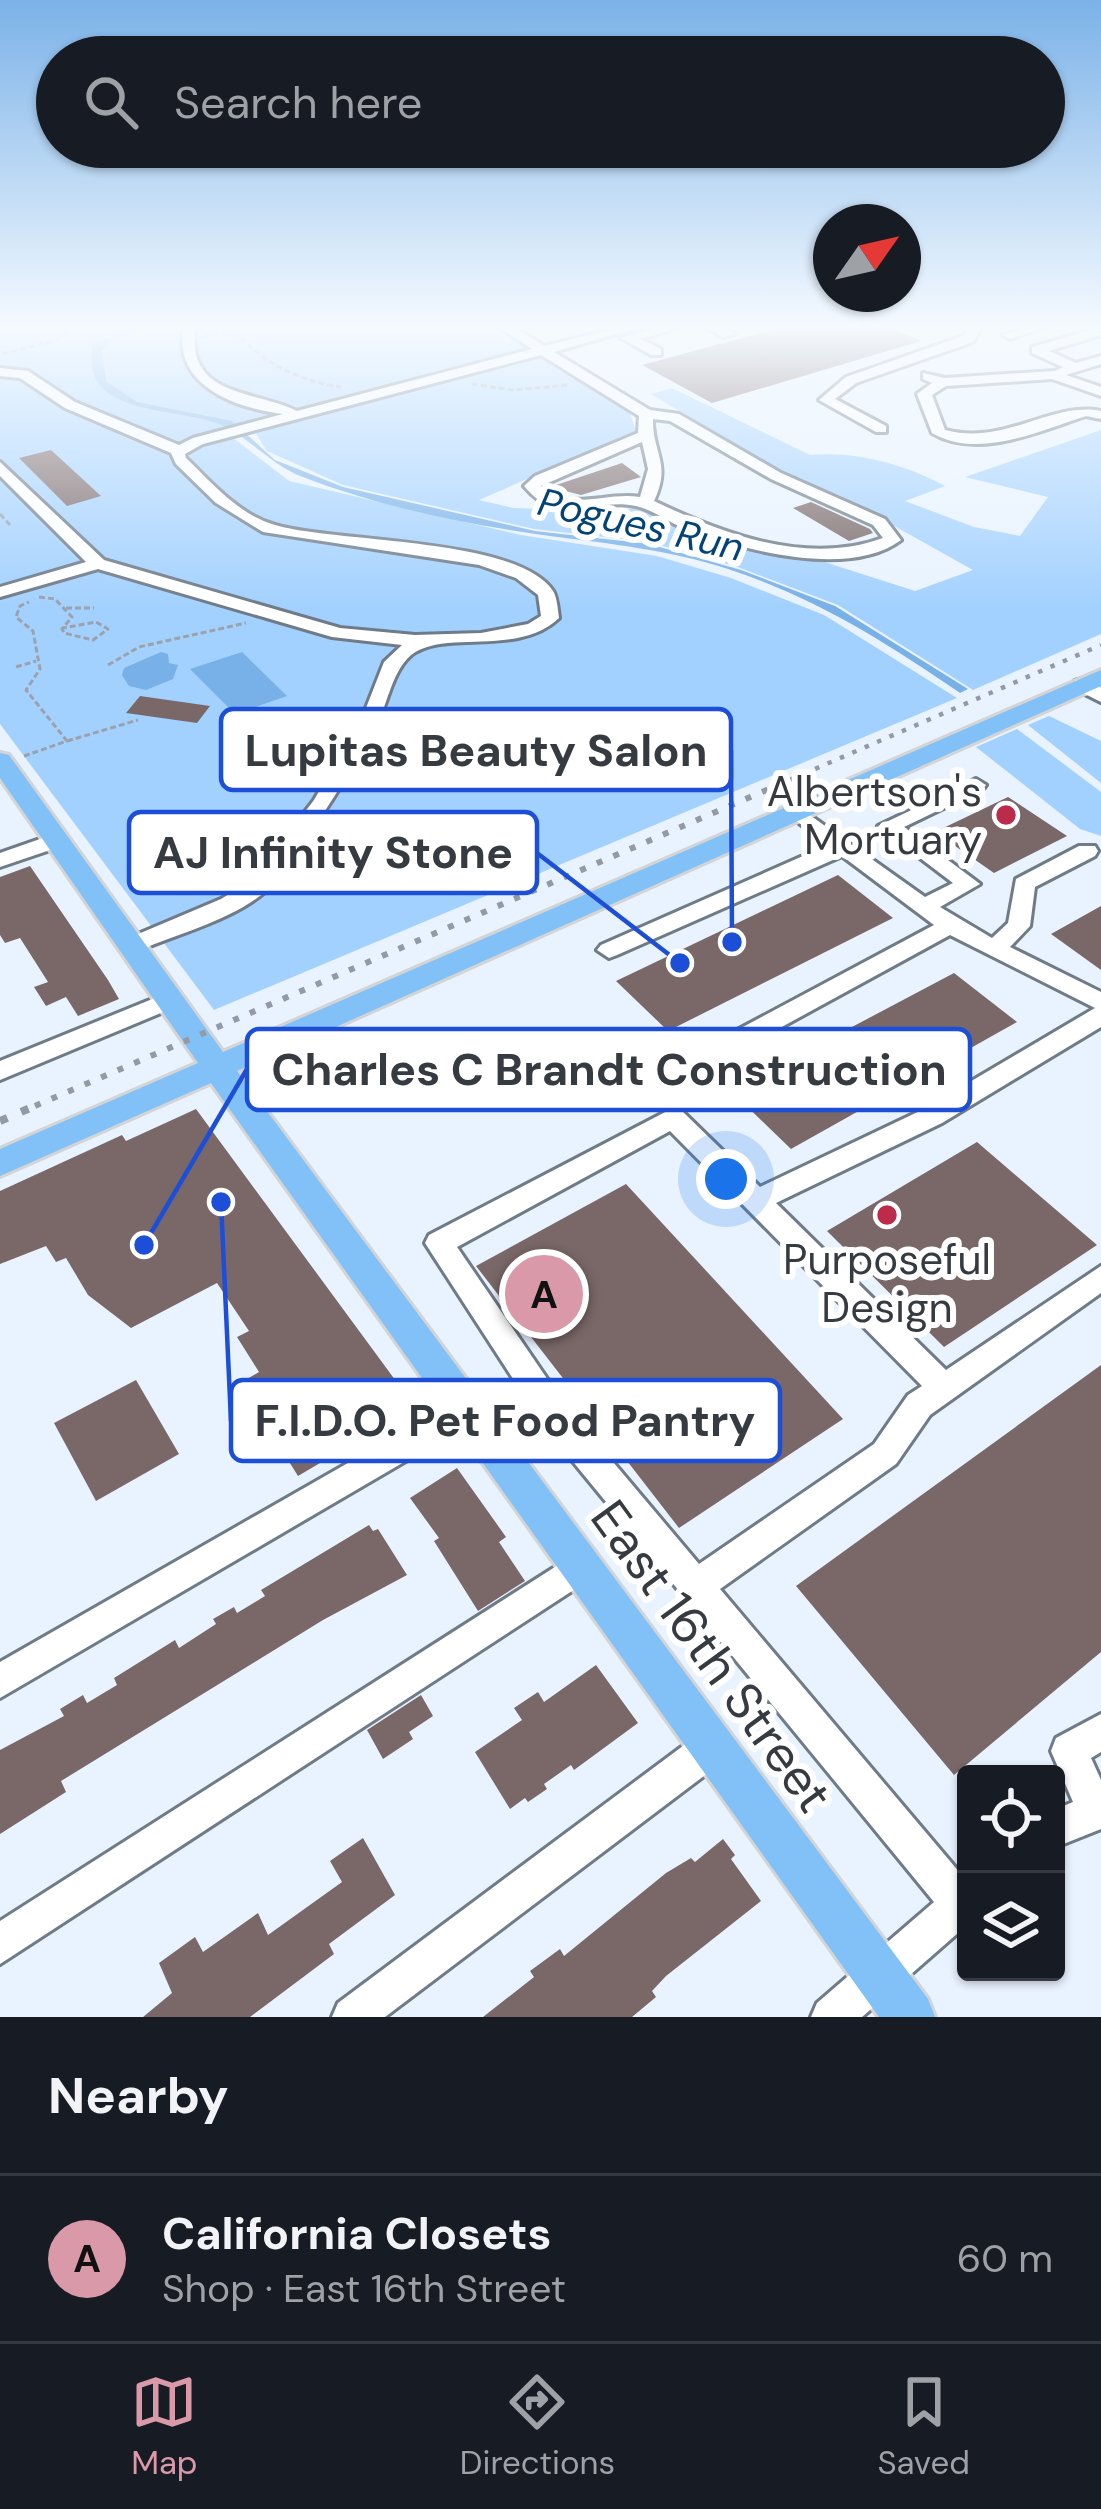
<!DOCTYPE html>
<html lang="en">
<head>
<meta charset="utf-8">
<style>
  body { margin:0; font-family:"DM Sans",sans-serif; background:#242831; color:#f1f3f6 }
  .controls { position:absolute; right:36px; bottom:36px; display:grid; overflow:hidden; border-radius:12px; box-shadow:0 3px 9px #0004 }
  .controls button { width:108px; height:108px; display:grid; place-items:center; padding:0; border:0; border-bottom:3px solid #363941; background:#171b24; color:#f1f3f6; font:60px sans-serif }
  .compass { position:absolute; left:813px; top:204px; width:108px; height:108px; border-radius:50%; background:#171b24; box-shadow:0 3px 9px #0004; rotate:56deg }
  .you { position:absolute; left:726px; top:1179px; width:42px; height:42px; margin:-30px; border:9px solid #fff; border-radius:50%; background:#1a73e8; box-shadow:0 0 0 18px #1a73e833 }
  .badge { display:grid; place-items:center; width:78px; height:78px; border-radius:50%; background:#d999a8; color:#111; font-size:39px; font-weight:700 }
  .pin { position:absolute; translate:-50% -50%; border:6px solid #fff; box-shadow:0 3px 12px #0006 }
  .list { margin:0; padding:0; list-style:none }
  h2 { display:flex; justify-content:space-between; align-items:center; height:156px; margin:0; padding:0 48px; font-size:51px }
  h2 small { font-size:39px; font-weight:400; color:#9ea1a6 }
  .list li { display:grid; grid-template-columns:78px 1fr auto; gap:36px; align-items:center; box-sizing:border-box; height:168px; padding:0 48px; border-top:3px solid #363941 }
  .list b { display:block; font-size:45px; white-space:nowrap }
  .list p { margin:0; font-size:39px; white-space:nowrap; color:#9ea1a6 }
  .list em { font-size:39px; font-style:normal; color:#9ea1a6 }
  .icon { flex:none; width:66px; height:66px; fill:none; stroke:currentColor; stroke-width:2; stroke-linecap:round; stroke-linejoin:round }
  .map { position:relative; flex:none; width:1101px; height:2017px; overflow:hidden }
  .search { position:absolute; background:#171b24; box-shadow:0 3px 9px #0004; left:36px; right:36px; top:36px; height:132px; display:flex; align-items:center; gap:30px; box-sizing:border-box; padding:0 42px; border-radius:66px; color:#9ea1a6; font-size:45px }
  .sheet { height:324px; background:#171b24 }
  nav { display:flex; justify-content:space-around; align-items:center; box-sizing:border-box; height:168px; border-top:3px solid #363941; background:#171b24; font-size:33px; color:#9ea1a6 }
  nav a { display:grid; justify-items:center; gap:6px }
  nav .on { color:#d999a8 }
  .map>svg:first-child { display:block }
</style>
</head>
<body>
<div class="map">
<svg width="1101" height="2017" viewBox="0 0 1101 2017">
  <rect width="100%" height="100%" fill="#e9f3ff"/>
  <g fill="#a3d1ff">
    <path d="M 0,325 L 492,325 L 528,348 L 224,431 L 289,481 L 521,535 L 657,556 L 731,578 L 824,615 L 957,698 L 214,1010 L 0,724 Z"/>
    <path d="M 543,356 L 629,411 L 636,431 L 479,500 L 513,508 L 583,511 L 641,508 L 701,533 L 812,558 L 915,591 L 973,570 L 839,495 L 797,482 L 651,394 L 672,388 L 810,455 C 857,451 903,464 945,486 L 905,501 L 974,527 L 1020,536 L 1048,497 L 965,477 L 1101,430 L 1101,634 L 973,690 L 838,605 L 735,566 L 649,542 L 534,529 L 343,485 L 267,451 L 255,432 Z"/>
    <path d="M 1049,716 L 1101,741 L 1101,783 L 1028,725 Z"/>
    <path d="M 1017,729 L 1101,792 L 1101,836 L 1080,829 L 976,747 Z"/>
  </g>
  <g fill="#78b0e8">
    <path d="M 140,325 L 149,325 L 112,340 L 102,350 L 106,381 L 137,402 L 232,421 L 275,460 L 343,487 L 535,531 L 649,544 L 741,570 L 835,606 L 968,689 L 960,693 C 886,642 814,597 728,569 C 670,550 611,544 550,536 C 469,525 380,507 303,477 C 270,465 250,437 219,424 C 174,406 78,418 93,344 Z"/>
    <path d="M 161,652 L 168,654 L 169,663 L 178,665 L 173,679 L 146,690 L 129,686 L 122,675 L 124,668 Z"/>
    <path d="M 242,652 L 287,696 L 235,714 L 190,669 Z"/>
  </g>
  <g fill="#7a6868">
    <path d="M 790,325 L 884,325 L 921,341 L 712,403 L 642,365 Z"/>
    <path d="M 51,450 L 101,496 L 67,506 L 19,458 Z"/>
    <path d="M 622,463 L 641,477 L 581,495 L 550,487 Z"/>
    <path d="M 811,502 L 870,529 L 873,533 L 849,541 L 793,508 Z"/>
    <path d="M 140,696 L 210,706 L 197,723 L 126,713 Z"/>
    <path d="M 1008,797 L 1067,836 L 994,873 L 935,832 Z"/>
    <path d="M 30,866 L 108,980 L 119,999 L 78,1016 L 66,997 L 46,1006 L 34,987 L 48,982 L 20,938 L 5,943 L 0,935 L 0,877 Z"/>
    <path d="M 838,875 L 893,918 L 668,1031 L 616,981 Z"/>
    <path d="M 1101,906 L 1101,970 L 1051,934 Z"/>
    <path d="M 954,973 L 1017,1022 L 791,1149 L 731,1091 Z"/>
    <path d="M 196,1109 L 415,1407 L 298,1476 L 240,1383 L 259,1372 L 237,1337 L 249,1331 L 217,1283 L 131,1328 L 88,1295 L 66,1258 L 56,1262 L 46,1246 L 0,1264 L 0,1191 L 122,1135 L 126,1141 Z"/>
    <path d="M 977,1142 L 1097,1245 L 944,1347 L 827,1231 Z"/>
    <path d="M 626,1184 L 843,1419 L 679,1528 L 476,1266 Z"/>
    <path d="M 1101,1365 L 1101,1652 L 954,1775 L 796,1586 Z"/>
    <path d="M 136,1380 L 179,1454 L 96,1501 L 54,1423 Z"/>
    <path d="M 457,1468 L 506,1537 L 499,1542 L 525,1581 L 478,1611 L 434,1541 L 439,1538 L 410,1498 Z"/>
    <path d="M 369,1525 L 373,1531 L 378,1529 L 407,1575 L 323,1620 L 61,1781 L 66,1792 L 0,1834 L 0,1750 L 64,1716 L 60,1709 L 83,1695 L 87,1703 L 117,1685 L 114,1678 L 175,1640 L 179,1648 L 216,1624 L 213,1619 L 234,1607 L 237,1613 L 265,1596 L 261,1590 Z"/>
    <path d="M 596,1665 L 638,1723 L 574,1770 L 571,1765 L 544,1784 L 547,1789 L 528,1802 L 525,1798 L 510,1809 L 475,1752 L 522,1720 L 514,1708 L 538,1692 L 544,1702 Z"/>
    <path d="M 421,1695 L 433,1716 L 409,1732 L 413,1739 L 383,1759 L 367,1730 Z"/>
    <path d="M 363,1838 L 395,1895 L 329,1944 L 334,1954 L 250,2017 L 143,2017 L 172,1993 L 159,1963 L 195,1937 L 203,1952 L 258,1913 L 268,1935 L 342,1882 L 330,1861 Z"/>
    <path d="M 723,1839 L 735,1855 L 731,1859 L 761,1901 L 666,1976 L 652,1991 L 656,1997 L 632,2017 L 483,2017 L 534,1977 L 530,1971 L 560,1949 L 564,1956 L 666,1873 L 691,1858 L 695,1862 Z"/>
  </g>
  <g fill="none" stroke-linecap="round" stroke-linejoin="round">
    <g stroke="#6f7b87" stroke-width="6">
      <g id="minor">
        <path d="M 184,325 L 196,325 C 183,397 255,390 297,411 L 532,349 L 496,325 L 511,325 L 545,346 L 627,325 L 647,325 L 554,352 L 650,410 L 679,414 L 781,473 L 885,519 L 901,540 C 849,579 743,550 686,529 C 669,523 654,510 636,506 C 593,497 560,529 524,486 L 535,476 L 638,433 L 639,416 L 541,355 L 203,444 L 185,454 L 186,458 C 212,483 239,515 275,525 C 336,543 517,537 553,591 C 557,597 558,610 559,618 C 517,658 443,628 410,656 C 391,673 387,708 374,730 C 349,774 324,815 294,855 C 285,866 277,882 266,891 C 232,920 180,933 140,950 L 124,950 L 121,945 L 124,940 L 221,899 L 252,880 L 314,800 L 364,713 L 384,662 L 402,645 L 332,637 L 98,569 L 0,597 L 0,587 L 86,562 L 0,476 L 0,462 L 104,560 L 340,628 L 415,635 L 481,633 L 528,624 L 541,616 L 538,595 L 516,578 L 479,565 L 263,532 L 216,503 L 176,464 L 171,453 L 65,408 L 20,378 L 0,376 L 0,368 L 28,371 L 75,402 L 179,445 L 193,438 L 283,414 C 234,408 171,385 184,325 ZM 653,419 L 670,421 L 771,479 L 873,525 L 883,538 C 807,566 723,534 654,501 C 672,463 652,453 653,419 ZM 642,442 L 648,469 L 640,497 C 607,491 567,513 541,486 Z"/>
        <path d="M 666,325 L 687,325 L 640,339 L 661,349 L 661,355 L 651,355 L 621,338 Z"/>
        <path d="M 703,325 L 719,325 L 734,334 L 723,337 Z"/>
        <path d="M 971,325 L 983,325 L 973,342 L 856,383 L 835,399 L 886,426 L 886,432 L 876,432 L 819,400 L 846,377 L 963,336 Z"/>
        <path d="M 1031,325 L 1050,325 L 1010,339 L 1003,335 Z"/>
        <path d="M 1101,327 L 1101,335 L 1049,351 L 1076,363 L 1101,356 L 1101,364 L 1066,375 L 1101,387 L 1101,396 L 1052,379 L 946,386 L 932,395 L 945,430 C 1006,446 1051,401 1101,411 L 1101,419 L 1086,416 C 1039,431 978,460 932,433 L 917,394 L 932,383 L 923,379 L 923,373 L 945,378 L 1055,371 L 1063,367 L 1032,353 L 1032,347 Z"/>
        <path d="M 1082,679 L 1101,688 L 1101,702 L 1075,689 L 1075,681 Z"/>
        <path d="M 976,779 L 986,785 L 983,789 L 904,827 L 980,884 L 940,907 L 992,938 L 1008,923 L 1016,879 L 1079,846 L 1095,846 L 1098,851 L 1095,856 L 1035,887 L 1030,926 L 1010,947 L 1101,992 L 1101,1027 L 942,1123 L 776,1203 L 946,1370 L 1101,1266 L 1101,1293 L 930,1415 L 896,1464 L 720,1589 L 966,1880 L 966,1926 L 862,2017 L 811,2017 L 817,2003 L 934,1902 L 543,1425 L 425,1243 L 429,1235 L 673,1108 L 682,1111 L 760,1187 L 924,1109 L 1095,1008 L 950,935 L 714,1064 L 696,1064 L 693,1058 L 696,1052 L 934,925 L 842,856 L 617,955 L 609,958 L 597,950 L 601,945 L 828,845 L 790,816 L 787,812 L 797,806 L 925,897 L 953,883 L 878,826 ZM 670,1131 L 922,1386 L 908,1395 L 874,1444 L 699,1564 L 565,1405 L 457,1247 Z"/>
        <path d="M 57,833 L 65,835 L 68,840 L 65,845 L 0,867 L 0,853 Z"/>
        <path d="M 172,991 L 184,999 L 180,1005 L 0,1080 L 0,1061 Z"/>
        <path d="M 465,1396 L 476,1400 L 480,1410 L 476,1420 L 0,1698 L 0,1662 Z"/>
        <path d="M 580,1551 L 592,1556 L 597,1567 L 592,1578 L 0,1964 L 0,1921 Z"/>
        <path d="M 1101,1714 L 1101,1752 L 1091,1758 L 1101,1780 L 1101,1829 L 1056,1847 L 1056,1809 L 1073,1802 L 1051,1751 L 1056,1738 Z"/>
        <path d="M 712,1729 L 725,1734 L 730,1747 L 725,1760 L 385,2017 L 332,2017 L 338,2003 L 699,1734 Z"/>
      </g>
    </g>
    <g stroke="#d3d4d5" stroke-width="6">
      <path id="major" d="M 1101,670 L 1101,686 L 237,1071 L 928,1999 L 935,2017 L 879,2017 L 211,1083 L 0,1176 L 0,1149 L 198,1063 L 0,778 L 0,753 L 9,755 L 223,1052 Z"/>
    </g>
    <g stroke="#9aa2ac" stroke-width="3" stroke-dasharray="6 3" stroke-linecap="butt">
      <path d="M 229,325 C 258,360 296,381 341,387"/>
      <path d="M 203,336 L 232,331"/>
      <path d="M 3,354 L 56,340 L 83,325"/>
      <path d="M 472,384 L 514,390 L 568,385"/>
      <path d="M 0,514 L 10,525"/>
      <path d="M 39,597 L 55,599 L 72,617 L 62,629 L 64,633 L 93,640 L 108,629 L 96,622 L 63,628"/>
      <path d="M 66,608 L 94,608"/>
      <path d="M 108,665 L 139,647 L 246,623"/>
      <path d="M 16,667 L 36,661"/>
      <path d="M 67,741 L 138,720"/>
      <path d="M 24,756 L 67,741 L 26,690 L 40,669 L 33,631 L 16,617 L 20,606 L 29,602"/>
    </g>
    <use href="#minor" fill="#fff" fill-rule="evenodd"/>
    <use href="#major" fill="#82c1f7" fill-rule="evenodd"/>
    <path stroke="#939aa3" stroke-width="4.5" stroke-dasharray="4.5 9" stroke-linecap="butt" d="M 778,785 L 1101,645"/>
    <path stroke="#939aa3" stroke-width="6" stroke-dasharray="6 12" stroke-linecap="butt" d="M 35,1106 L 785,782"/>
    <path stroke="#939aa3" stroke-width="8" stroke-dasharray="8 15" stroke-linecap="butt" d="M 0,1121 L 42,1103"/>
  </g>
  <linearGradient id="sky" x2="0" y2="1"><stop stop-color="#7bb2e8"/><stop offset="0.54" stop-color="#f5faff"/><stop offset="1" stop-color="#f5faff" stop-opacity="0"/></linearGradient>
  <rect width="1101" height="607" fill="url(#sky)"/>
  <g fill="#bc2b49" stroke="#fff" stroke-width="4.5">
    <circle cx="1006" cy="815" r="12"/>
    <circle cx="887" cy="1215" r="12"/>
  </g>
  <g text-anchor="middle" stroke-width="12" stroke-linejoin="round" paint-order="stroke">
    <g font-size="39" font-style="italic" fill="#024477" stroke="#fff">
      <text transform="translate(641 524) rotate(13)" y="14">Pogues Run</text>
    </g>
    <g font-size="42" fill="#363b41" stroke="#fff" text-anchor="end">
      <text x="982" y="806">Albertson's<tspan x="982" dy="48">Mortuary</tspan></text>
      <text x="887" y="1274" text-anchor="middle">Purposeful<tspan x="887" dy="48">Design</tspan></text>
    </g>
    <g font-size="51" fill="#363b41" stroke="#fff">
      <text transform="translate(712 1656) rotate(54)" y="18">East 16th Street</text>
    </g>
  </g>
  <path fill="none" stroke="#1d4ed8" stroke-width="4.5" d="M732 942L731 750M680 963L537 853M144 1245L247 1069M221 1202L231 1421"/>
  <g fill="#1d4ed8" stroke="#fff" stroke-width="4.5">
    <circle cx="732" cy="942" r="12"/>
    <circle cx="680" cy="963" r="12"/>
    <circle cx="144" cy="1245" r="12"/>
    <circle cx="221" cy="1202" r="12"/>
  </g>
  <g fill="#fff" stroke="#1d4ed8" stroke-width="4.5">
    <rect x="221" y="709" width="510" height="81" rx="12"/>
    <rect x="129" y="812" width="408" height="81" rx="12"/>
    <rect x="247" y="1029" width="723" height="81" rx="12"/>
    <rect x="231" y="1380" width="549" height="81" rx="12"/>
  </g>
  <g font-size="45" text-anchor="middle" font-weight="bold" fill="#363b41">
    <text x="476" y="766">Lupitas Beauty Salon</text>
    <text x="333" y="868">AJ Infinity Stone</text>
    <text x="609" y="1085">Charles C Brandt Construction</text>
    <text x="505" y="1436">F.I.D.O. Pet Food Pantry</text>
  </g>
</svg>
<div class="controls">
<button><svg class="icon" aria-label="locate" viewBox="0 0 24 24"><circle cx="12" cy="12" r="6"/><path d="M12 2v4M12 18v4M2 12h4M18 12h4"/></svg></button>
<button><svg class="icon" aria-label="layers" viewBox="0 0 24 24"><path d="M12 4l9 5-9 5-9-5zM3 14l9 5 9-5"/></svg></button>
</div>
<svg class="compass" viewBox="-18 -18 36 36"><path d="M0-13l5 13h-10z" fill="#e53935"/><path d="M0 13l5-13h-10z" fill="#9ea1a6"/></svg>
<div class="you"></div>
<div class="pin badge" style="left:544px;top:1294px">A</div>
<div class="search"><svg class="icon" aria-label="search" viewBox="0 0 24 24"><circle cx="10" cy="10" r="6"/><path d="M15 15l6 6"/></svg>Search here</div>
</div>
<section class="sheet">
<h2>Nearby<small></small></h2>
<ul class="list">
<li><span class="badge">A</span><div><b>California Closets</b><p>Shop · East 16th Street</p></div><em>60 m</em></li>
</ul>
</section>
<nav>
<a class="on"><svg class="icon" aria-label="map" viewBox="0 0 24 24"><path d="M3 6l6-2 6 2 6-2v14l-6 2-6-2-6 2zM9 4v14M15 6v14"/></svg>Map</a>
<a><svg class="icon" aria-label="directions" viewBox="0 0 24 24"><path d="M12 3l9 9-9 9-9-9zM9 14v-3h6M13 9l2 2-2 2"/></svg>Directions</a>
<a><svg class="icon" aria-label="saved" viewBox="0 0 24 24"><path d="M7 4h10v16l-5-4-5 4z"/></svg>Saved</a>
</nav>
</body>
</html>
